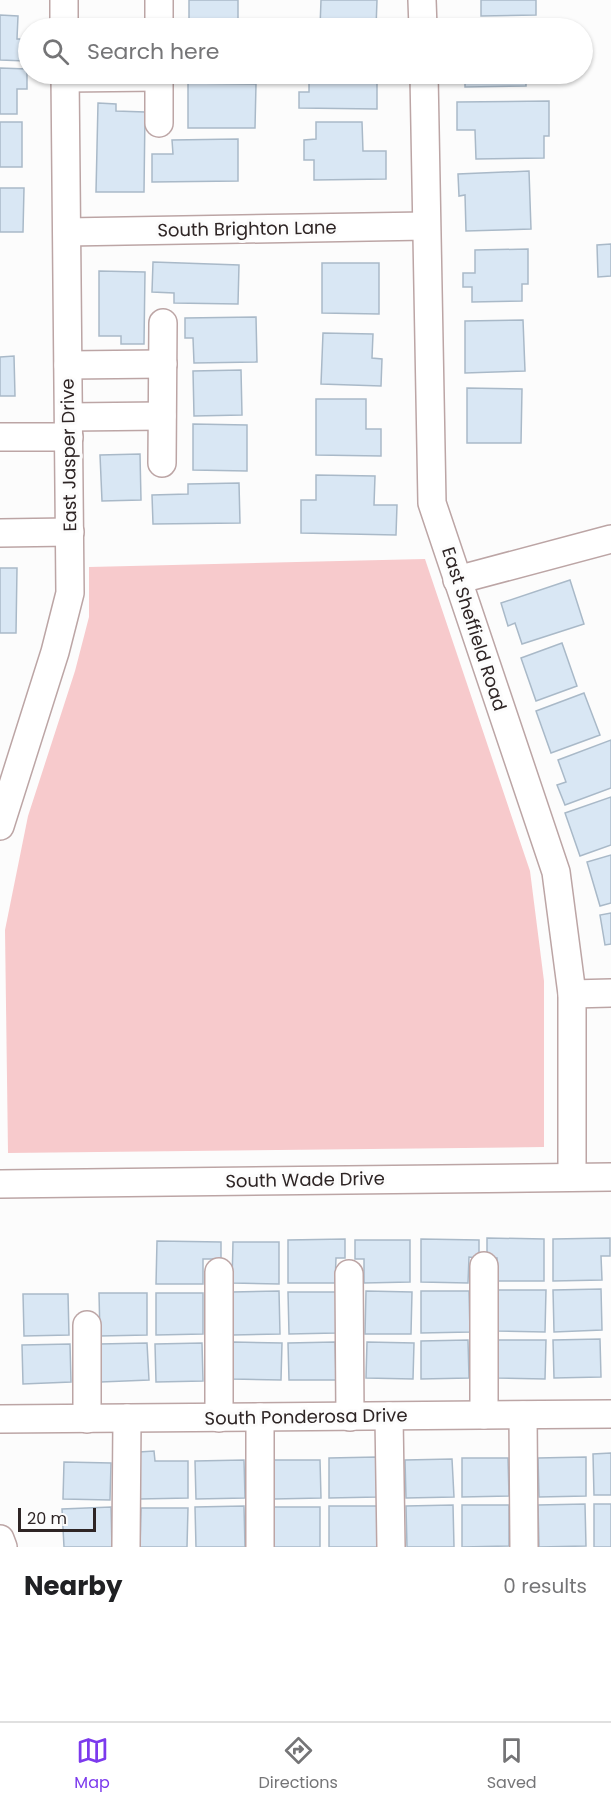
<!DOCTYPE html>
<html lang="en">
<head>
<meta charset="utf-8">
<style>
  body { margin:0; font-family:Poppins,sans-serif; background:#f6f6f6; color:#202124 }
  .scale { position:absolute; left:18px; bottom:15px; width:78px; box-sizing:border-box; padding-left:6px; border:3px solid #2e2525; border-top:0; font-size:16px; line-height:21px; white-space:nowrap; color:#2e2525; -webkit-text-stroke:4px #fcfcfc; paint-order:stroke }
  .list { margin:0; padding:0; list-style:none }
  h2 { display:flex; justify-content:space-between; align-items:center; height:78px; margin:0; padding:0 24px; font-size:26px }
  h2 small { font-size:20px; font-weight:400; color:#757577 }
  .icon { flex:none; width:33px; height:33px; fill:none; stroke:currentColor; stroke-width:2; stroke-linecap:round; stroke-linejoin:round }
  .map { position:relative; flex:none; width:611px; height:1547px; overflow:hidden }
  .search { position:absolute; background:#fff; box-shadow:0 2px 4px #0004; left:18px; right:18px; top:18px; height:66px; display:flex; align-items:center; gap:15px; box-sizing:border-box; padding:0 21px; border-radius:33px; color:#757577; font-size:22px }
  .sheet { height:174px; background:#fff }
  nav { display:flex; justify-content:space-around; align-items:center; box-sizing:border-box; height:84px; border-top:2px solid #e0e0e0; background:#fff; font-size:16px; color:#757577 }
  nav a { display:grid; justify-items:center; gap:3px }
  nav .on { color:#7c3aed }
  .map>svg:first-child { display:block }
</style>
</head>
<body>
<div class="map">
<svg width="611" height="1547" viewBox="0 0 611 1547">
  <rect width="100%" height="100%" fill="#fcfcfc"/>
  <path fill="#f7cacc" d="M 425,559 L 530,871 L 544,981 L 544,1147 L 8,1153 L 5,930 L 28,816 L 75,671 L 89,617 L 89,567 Z"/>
  <g fill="#d9e7f4" stroke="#a9b9c8" stroke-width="1.5">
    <rect x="189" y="0" width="49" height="21"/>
    <path d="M 321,0 L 377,0 L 376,28 L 320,28 Z"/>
    <path d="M 481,0 L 536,0 L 536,15 L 481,16 Z"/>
    <path d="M 0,15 L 18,16 L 17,39 L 27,39 L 26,61 L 0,60 Z"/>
    <path d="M 0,68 L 27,69 L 27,89 L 17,89 L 17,114 L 0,114 Z"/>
    <path d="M 191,74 L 238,74 L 238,75 Z"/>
    <path d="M 309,74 L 354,74 L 354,81 L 377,81 L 377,109 L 299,108 L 299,92 L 309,92 Z"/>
    <path d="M 465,74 L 526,74 L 526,86 L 465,87 Z"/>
    <path d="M 188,83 L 256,84 L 255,128 L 188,128 Z"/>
    <path d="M 549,101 L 549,136 L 544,136 L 544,158 L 476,159 L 475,130 L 457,130 L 457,102 Z"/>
    <path d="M 98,103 L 116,104 L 116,111 L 145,112 L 144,192 L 96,192 Z"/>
    <rect x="0" y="122" width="22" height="45"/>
    <path d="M 316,122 L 362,122 L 363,151 L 386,151 L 386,179 L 314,180 L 314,160 L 304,160 L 304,140 L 316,139 Z"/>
    <path d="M 238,139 L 238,181 L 152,182 L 152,154 L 173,154 L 172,140 Z"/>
    <path d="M 529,171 L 531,229 L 466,231 L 465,195 L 459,196 L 458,174 Z"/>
    <path d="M 0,188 L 24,188 L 23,232 L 0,232 Z"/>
    <path d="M 611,244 L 611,276 L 598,277 L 597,245 Z"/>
    <path d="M 528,249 L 528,284 L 522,284 L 522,301 L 472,302 L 472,287 L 463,287 L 463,273 L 475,273 L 475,250 Z"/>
    <path d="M 153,262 L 239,265 L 238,304 L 174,303 L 174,293 L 152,292 Z"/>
    <path d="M 322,263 L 379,263 L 379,314 L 322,313 Z"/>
    <path d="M 99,271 L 145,272 L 144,344 L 121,344 L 121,336 L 99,336 Z"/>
    <path d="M 256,317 L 257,362 L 194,363 L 193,338 L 185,338 L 185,318 Z"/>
    <path d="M 523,320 L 525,371 L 465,373 L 465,321 Z"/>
    <path d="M 323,333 L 373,334 L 372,358 L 382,359 L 381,386 L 321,384 Z"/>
    <path d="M 14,356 L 15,396 L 0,396 L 0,357 Z"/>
    <path d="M 241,370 L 242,415 L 194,416 L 193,371 Z"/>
    <path d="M 467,388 L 522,389 L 521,443 L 467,443 Z"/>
    <path d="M 316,399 L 366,399 L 366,429 L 381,429 L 381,456 L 316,455 Z"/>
    <path d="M 193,424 L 247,425 L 247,471 L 193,470 Z"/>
    <path d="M 140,454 L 141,500 L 102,501 L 100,455 Z"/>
    <path d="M 316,475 L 375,476 L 374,505 L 397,505 L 396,535 L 301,533 L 301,500 L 316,500 Z"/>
    <path d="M 239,483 L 240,523 L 153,524 L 152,495 L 188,494 L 188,484 Z"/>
    <path d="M 0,568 L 17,568 L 16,633 L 0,633 Z"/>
    <path d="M 570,580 L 584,624 L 522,644 L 515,623 L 508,626 L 501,603 Z"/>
    <path d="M 562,643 L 577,686 L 536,701 L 521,658 Z"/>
    <path d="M 584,693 L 600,735 L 551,753 L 536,711 Z"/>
    <path d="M 611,740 L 611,788 L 565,805 L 557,785 L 566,782 L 558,760 Z"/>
    <path d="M 611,797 L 611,845 L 580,856 L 565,813 Z"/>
    <path d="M 611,855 L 611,903 L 600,906 L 587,862 Z"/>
    <path d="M 611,913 L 611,944 L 605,945 L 600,915 Z"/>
    <path d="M 487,1238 L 544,1239 L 544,1281 L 497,1281 L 497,1258 L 487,1258 Z"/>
    <path d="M 610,1238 L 610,1256 L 601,1256 L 602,1280 L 553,1281 L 553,1239 Z"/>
    <path d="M 345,1239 L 345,1258 L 336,1258 L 335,1283 L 288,1283 L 288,1240 Z"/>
    <path d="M 421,1239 L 479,1240 L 479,1258 L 469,1257 L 468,1283 L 421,1282 Z"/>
    <path d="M 355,1240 L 410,1240 L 410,1282 L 364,1283 L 364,1259 L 355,1259 Z"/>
    <path d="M 157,1241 L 221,1242 L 221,1259 L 203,1259 L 203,1284 L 156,1284 Z"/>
    <path d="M 233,1242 L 279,1242 L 279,1284 L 232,1283 Z"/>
    <path d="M 601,1289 L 602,1330 L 554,1332 L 553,1290 Z"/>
    <path d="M 498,1290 L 546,1290 L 545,1332 L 498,1331 Z"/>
    <path d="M 279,1291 L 280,1334 L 233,1335 L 232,1292 Z"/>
    <path d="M 366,1291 L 412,1292 L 411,1334 L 365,1334 Z"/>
    <path d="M 421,1291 L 469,1291 L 470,1332 L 421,1333 Z"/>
    <path d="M 288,1292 L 336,1292 L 336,1333 L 289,1334 Z"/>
    <path d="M 99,1293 L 147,1293 L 147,1335 L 100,1336 Z"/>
    <path d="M 156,1293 L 203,1293 L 203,1334 L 156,1335 Z"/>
    <path d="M 23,1294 L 68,1294 L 69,1335 L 24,1336 Z"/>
    <path d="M 600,1339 L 601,1377 L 554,1378 L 553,1340 Z"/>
    <path d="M 468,1340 L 469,1378 L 421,1379 L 421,1341 Z"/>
    <path d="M 498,1340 L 546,1340 L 545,1379 L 498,1378 Z"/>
    <path d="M 233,1342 L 282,1343 L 281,1380 L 232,1379 Z"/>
    <path d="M 335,1342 L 336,1380 L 289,1380 L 288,1343 Z"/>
    <path d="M 367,1342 L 414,1343 L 413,1379 L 366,1378 Z"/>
    <path d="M 147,1343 L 149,1380 L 101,1382 L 100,1344 Z"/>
    <path d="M 202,1343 L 203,1381 L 156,1382 L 155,1344 Z"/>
    <path d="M 70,1344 L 71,1382 L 23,1384 L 22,1345 Z"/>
    <path d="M 154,1451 L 155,1461 L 188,1461 L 188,1498 L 140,1499 L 139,1452 Z"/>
    <path d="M 611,1453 L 611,1495 L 594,1495 L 593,1454 Z"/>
    <path d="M 377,1457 L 378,1497 L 329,1498 L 329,1458 Z"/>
    <path d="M 586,1457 L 586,1496 L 539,1497 L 538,1458 Z"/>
    <path d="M 462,1458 L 508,1458 L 509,1496 L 462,1497 Z"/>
    <path d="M 452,1459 L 454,1497 L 406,1498 L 405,1460 Z"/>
    <path d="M 244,1460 L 245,1498 L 196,1499 L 195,1461 Z"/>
    <path d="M 274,1460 L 320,1460 L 321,1498 L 274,1499 Z"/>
    <path d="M 64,1462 L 111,1463 L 110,1500 L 63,1499 Z"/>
    <path d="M 585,1504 L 586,1546 L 539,1547 L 538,1505 Z"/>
    <rect x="594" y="1504" width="17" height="43"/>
    <path d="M 453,1505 L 454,1547 L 407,1547 L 406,1506 Z"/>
    <path d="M 462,1505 L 509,1505 L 509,1546 L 462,1547 Z"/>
    <path d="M 244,1506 L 245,1547 L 196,1547 L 195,1507 Z"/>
    <path d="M 329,1506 L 377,1506 L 378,1547 L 329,1547 Z"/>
    <path d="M 111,1507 L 112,1547 L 64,1547 L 62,1509 Z"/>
    <rect x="273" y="1507" width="47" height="40"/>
    <path d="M 141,1508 L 188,1508 L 187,1547 L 140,1547 Z"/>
  </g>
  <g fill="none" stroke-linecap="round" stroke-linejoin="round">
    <g stroke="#bca5a5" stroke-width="30">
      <g id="minor">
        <path d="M 64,0 L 64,28"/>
        <path d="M 159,0 L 159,28"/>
        <path d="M 422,0 L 423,28"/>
        <path d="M 159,74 L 159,123"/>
        <path d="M 424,74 L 432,503 L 556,872 L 572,994 L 572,1177"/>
        <path d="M 65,78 L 159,77"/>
        <path d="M 67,232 L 426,226"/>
        <path d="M 68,365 L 163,364"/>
        <path d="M 69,417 L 162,416"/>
        <path d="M 0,437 L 69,437"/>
        <path d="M 162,463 L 163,323"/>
        <path d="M 0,533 L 70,532"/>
        <path d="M 457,580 L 611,539"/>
        <path d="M 0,826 L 55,652 L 70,593 L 65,74"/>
        <path d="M 572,994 L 611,993"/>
        <path d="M 0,1184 L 611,1177"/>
        <path d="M 349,1274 L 350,1417"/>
        <path d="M 484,1415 L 484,1266"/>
        <path d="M 523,1415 L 524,1547"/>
        <path d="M 389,1416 L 391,1547"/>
        <path d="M 260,1417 L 260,1547"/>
        <path d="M 219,1418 L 219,1272"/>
        <path d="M 0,1419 L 611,1414"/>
        <path d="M 87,1419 L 87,1325"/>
        <path d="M 0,1539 L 3,1547"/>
        <path d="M 126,1547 L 127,1418"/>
      </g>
    </g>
    <use href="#minor" stroke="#fff" stroke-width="27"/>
  </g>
  <g text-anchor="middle" stroke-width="6" stroke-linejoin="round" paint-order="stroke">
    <g font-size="18" fill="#2e2525" stroke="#fcfcfc">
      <text transform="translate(247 229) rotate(-1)" y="6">South Brighton Lane</text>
      <text transform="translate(69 455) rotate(-91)" y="6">East Jasper Drive</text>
      <text transform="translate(474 629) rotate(72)" y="6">East Sheffield Road</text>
      <text transform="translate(305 1180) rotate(-1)" y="6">South Wade Drive</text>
      <text transform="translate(306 1417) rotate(-1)" y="6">South Ponderosa Drive</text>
    </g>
  </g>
</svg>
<div class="scale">20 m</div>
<div class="search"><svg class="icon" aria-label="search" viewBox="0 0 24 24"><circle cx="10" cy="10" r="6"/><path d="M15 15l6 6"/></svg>Search here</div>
</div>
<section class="sheet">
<h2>Nearby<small>0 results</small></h2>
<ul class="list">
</ul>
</section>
<nav>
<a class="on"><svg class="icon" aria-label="map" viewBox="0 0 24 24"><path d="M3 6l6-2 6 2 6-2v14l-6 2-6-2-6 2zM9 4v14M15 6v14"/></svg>Map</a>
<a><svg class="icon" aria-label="directions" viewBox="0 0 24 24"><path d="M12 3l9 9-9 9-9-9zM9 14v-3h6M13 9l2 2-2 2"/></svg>Directions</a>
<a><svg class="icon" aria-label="saved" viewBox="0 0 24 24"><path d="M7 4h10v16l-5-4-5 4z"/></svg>Saved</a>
</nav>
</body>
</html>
